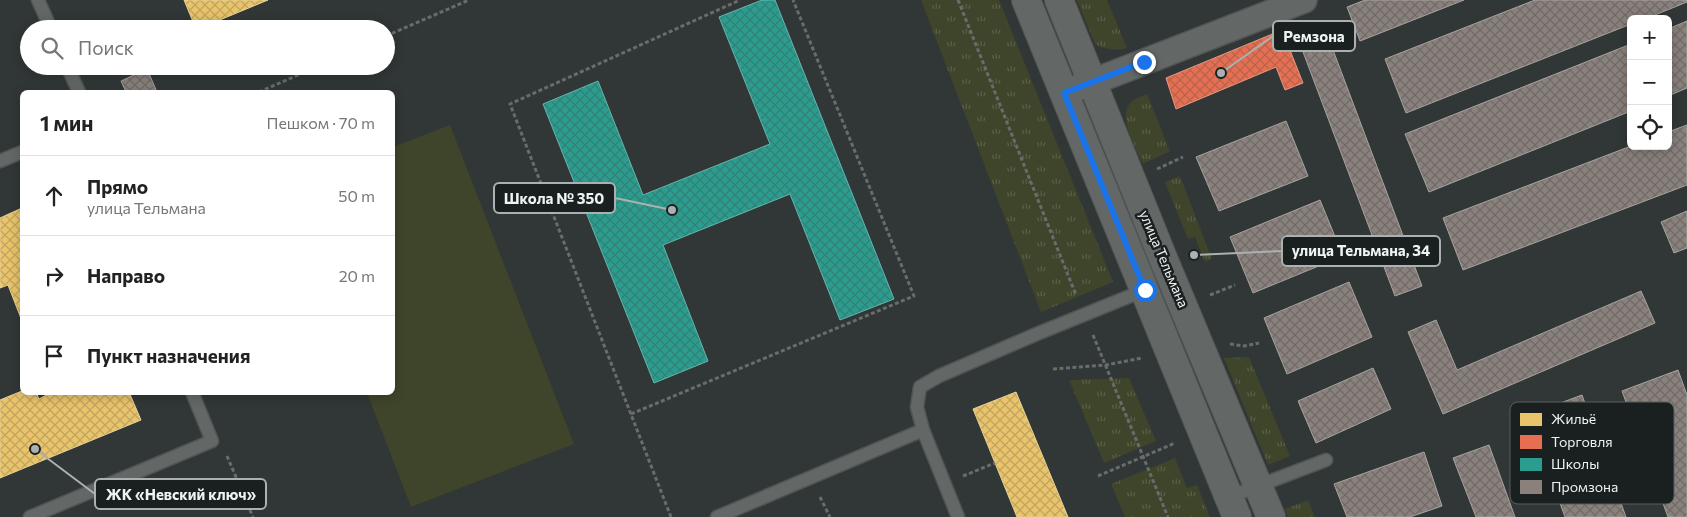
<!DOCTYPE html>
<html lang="ru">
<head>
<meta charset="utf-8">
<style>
  body { margin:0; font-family:Commissioner,sans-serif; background:#f6f6f6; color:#222 }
  .controls { position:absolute; right:15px; top:15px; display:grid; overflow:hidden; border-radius:8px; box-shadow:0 2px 12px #0003 }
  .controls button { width:45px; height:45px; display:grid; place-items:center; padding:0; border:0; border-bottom:1px solid #e0e0e0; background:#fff; color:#222; font:25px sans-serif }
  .stop { position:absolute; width:15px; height:15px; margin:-11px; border:4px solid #1a73e8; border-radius:50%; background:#fff }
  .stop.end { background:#1a73e8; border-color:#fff; box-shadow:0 1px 5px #0008 }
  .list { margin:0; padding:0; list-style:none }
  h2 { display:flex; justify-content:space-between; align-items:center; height:65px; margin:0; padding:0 20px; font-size:21px }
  h2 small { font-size:16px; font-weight:400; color:#767676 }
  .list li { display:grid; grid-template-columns:32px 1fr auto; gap:15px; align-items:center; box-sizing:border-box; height:80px; padding:0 20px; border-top:1px solid #e0e0e0 }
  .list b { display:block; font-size:19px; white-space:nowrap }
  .list p { margin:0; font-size:16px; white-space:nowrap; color:#767676 }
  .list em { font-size:16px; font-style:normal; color:#767676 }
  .icon { flex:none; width:28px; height:28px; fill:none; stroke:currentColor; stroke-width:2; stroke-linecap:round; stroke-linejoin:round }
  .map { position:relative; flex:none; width:1687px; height:517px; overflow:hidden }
  .search { position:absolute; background:#fff; box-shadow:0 2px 12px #0003; left:20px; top:20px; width:375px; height:55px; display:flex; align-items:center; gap:12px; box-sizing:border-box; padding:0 18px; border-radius:28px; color:#767676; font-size:19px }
  .panel { position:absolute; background:#fff; box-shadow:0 2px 12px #0003; left:20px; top:90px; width:375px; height:305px; border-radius:8px }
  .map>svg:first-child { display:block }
</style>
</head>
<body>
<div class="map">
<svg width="1687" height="517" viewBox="0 0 1687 517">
  <defs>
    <pattern id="grass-tufts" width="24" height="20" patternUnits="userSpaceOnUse" patternTransform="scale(1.25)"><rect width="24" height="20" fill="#3e452a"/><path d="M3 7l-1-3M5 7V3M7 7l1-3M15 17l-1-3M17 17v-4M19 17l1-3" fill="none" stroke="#5a6049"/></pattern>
    <pattern id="homes-cross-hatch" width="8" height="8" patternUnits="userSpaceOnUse" patternTransform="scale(1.25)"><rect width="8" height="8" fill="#e9c46a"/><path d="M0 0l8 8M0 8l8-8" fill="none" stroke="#c0a562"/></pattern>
    <pattern id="shops-cross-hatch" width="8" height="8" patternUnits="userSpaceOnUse" patternTransform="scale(1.25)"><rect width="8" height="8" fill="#e76f51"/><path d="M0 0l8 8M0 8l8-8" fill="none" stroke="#b7644f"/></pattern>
    <pattern id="schools-cross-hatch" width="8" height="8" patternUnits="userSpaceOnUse" patternTransform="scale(1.25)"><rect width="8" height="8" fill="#2a9d8f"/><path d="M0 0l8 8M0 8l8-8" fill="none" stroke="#348076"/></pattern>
    <pattern id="industry-cross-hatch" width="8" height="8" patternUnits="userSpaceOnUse" patternTransform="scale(1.25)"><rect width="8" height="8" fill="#8a817c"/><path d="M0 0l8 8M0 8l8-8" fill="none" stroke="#6f6b68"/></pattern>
  </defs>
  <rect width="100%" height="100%" fill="#313636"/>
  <g fill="url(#grass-tufts)">
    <path d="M 921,0 L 999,0 L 1113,282 L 1041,312 Z"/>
    <path d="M 1077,0 L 1107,0 L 1127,48 C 1115,51 1106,50 1095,44 Z"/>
    <path d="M 1147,94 L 1170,151 L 1143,164 C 1136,148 1116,116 1132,101 C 1136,98 1142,96 1147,94 Z"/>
    <path d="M 1180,176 L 1212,259 L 1205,262 L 1195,237 L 1188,239 L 1165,182 Z"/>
    <path d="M 1249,357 L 1290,456 L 1268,465 L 1224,358 Z"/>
    <path d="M 1129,378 L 1156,441 L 1104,463 L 1069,380 Z"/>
    <path d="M 1175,458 L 1187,488 L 1197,485 L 1210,517 L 1125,517 L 1111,484 Z"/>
    <path d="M 1308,500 L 1315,517 L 1288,517 L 1285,509 Z"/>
  </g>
  <path fill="#3e452a" d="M 450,125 L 574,444 L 411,507 L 367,393 L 392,392 L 393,147 Z"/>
  <g fill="url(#homes-cross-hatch)" stroke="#ead293">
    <path d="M 184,0 L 268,0 L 198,29 L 196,29 Z"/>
    <path d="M 22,208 L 22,321 L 8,285 L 0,288 L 0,218 Z"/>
    <path d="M 22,391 L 22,392 L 36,392 L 39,399 L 52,392 L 129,392 L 141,420 L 0,478 L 0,400 Z"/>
    <path d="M 1016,392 L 1068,517 L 1017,517 L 973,409 Z"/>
  </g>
  <path fill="url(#shops-cross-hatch)" stroke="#e89781" d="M 1282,30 L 1303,83 L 1285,90 L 1276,67 L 1176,109 L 1166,78 Z"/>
  <path fill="url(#schools-cross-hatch)" stroke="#64b7ad" d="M 762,0 L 775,0 L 894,299 L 840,320 L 790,194 L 663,245 L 708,361 L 654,383 L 543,104 L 598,81 L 643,195 L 770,144 L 719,17 Z"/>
  <g fill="url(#industry-cross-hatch)" stroke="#a7a39f">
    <path d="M 1365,0 L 1464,0 L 1360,41 L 1347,7 Z"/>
    <path d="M 1535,0 L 1687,0 L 1687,2 L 1645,19 L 1631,19 L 1631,24 L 1406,113 L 1385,59 Z"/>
    <path d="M 1687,21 L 1687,88 L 1668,96 L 1668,29 Z"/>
    <path d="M 1324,26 L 1422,286 L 1395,296 L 1297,36 Z"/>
    <path d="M 1631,44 L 1631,111 L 1429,192 L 1405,134 Z"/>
    <path d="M 147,69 L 157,92 L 126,92 L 121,81 Z"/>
    <path d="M 1286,121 L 1308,176 L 1219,211 L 1196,157 Z"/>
    <path d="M 1687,125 L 1687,185 L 1463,270 L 1443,218 L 1631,146 L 1668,146 L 1668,132 Z"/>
    <path d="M 1320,200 L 1343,256 L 1253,293 L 1230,237 Z"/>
    <path d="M 1687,211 L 1687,248 L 1674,253 L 1661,222 Z"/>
    <path d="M 1349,282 L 1372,337 L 1287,374 L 1264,318 Z"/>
    <path d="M 1641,291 L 1655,323 L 1443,414 L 1408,332 L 1436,320 L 1457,370 Z"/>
    <path d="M 1373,368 L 1391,409 L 1316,443 L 1298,401 Z"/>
    <path d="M 1678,370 L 1687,395 L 1687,517 L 1668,517 L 1622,391 Z"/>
    <path d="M 1582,395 L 1626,517 L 1565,517 L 1528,415 Z"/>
    <path d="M 1489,445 L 1515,517 L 1476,517 L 1453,458 Z"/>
    <path d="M 1424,452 L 1442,506 L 1410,517 L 1347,517 L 1334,484 Z"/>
  </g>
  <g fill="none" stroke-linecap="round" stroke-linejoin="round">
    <g stroke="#505554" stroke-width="15">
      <g id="lane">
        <path d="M 38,0 L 51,29"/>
        <path d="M 67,66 L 79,92"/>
        <path d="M 0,161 L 22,152"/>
        <path d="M 1229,497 L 1326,460"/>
        <path d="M 30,517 L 212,441 L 192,392"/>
        <path d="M 717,517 L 923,430"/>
        <path d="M 958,517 L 923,430 L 917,407 L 920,387 L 939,376 L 1039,333 L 1145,290"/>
      </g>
    </g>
    <g stroke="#505554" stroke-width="28">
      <path id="street" d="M 1064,93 L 1304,0"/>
    </g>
    <g stroke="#505554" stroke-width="30">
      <g id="secondary">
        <path d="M 1026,0 L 1237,517"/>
        <path d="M 1059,0 L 1163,258 L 1271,517"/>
      </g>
    </g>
    <g stroke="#686c6c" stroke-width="3" stroke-dasharray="4 2.5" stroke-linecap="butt">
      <path d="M 958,0 L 1076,295"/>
      <path d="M 386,36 L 469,0"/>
      <path d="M 259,92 L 319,66"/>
      <path d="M 1157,169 L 1183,157"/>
      <path d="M 1210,295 L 1235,285"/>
      <path d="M 1093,335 L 1168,517"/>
      <path d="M 1230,344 L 1244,346 L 1259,343"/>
      <path d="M 1053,369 L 1106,365 L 1142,358"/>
      <path d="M 631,414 L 914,296 L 793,0"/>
      <path d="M 227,456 L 253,517"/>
      <path d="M 963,476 L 995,463"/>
      <path d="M 1098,476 L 1175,443"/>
      <path d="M 820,497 L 830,517"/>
      <path d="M 671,517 L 510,104 L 740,0"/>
    </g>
    <use href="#lane" stroke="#636867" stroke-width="12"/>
    <use href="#street" stroke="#636867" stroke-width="25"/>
    <use href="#secondary" stroke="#636867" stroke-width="28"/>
  </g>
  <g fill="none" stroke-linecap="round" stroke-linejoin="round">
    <path stroke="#1a73e8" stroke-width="6" d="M 1144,62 L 1064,93 L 1145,290"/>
  </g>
  <g text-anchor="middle" stroke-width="5" stroke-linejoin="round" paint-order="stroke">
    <g font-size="14" fill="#ecf3f2" stroke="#1a1f1f">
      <text transform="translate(1164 259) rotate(67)" y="5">улица Тельмана</text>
    </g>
  </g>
  <rect x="1510" y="402" width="164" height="102" rx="8" fill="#1a1f1f" stroke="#595f5e" stroke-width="1"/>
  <rect x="1520" y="413" width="22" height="13" fill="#e9c46a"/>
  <rect x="1520" y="435" width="22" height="14" fill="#e76f51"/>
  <rect x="1520" y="458" width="22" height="13" fill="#2a9d8f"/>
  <rect x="1520" y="480" width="22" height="14" fill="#8a817c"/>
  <g font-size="14" fill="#ecf3f2">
    <text x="1551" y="424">Жильё</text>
    <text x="1551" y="447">Торговля</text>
    <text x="1551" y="469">Школы</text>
    <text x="1551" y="492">Промзона</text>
  </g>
  <path fill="none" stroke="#abb1b0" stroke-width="2" d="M1221 73L1273 36M672 210L615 198M1194 255L1282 251M35 449L95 494"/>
  <g fill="#abb1b0" stroke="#1a1f1f" stroke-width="2">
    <circle cx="1221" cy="73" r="5"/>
    <circle cx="672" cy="210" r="5"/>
    <circle cx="1194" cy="255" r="5"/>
    <circle cx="35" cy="449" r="5"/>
  </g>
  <g fill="#1a1f1f" stroke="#abb1b0" stroke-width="2">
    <rect x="1273" y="21" width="82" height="30" rx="5"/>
    <rect x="494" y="183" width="121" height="30" rx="5"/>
    <rect x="1282" y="236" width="158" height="30" rx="5"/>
    <rect x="95" y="479" width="171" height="30" rx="5"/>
  </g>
  <g font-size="15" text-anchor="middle" font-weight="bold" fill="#ecf3f2">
    <text x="1314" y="42">Ремзона</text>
    <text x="554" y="204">Школа № 350</text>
    <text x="1361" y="256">улица Тельмана, 34</text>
    <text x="181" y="500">ЖК «Невский ключ»</text>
  </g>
</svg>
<div class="controls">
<button>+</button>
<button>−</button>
<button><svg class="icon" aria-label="locate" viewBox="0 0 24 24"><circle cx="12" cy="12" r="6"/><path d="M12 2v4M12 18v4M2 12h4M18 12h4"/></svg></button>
</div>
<div class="stop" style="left:1145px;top:290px"></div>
<div class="stop end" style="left:1144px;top:62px"></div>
<div class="search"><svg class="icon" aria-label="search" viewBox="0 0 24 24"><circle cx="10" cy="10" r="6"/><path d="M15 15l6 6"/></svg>Поиск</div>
<section class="panel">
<h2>1 мин<small>Пешком · 70 m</small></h2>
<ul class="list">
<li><svg class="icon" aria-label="ahead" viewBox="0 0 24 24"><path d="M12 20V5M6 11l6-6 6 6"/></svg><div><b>Прямо</b><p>улица Тельмана</p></div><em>50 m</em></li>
<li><svg class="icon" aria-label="right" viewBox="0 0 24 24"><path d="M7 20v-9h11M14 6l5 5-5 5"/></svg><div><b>Направо</b></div><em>20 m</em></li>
<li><svg class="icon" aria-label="arrive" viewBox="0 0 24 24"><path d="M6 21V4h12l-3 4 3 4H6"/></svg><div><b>Пункт назначения</b></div></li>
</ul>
</section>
</div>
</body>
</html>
